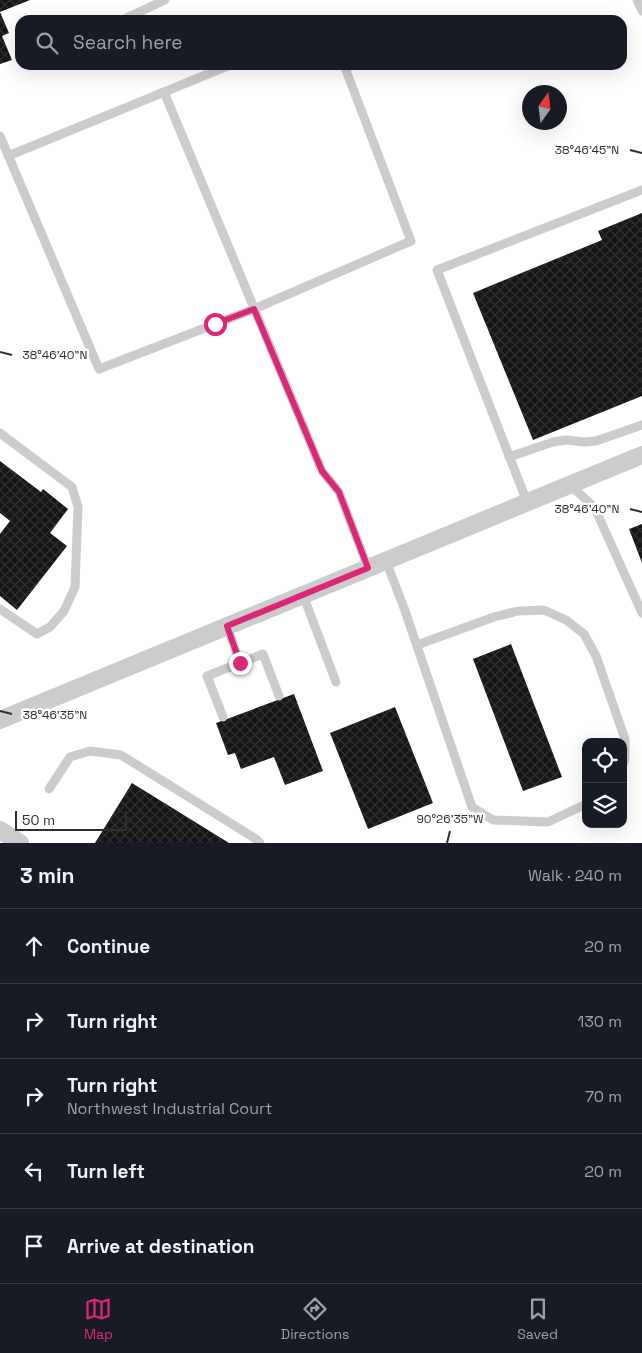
<!DOCTYPE html>
<html lang="en">
<head>
<meta charset="utf-8">
<style>
  body { margin:0; font-family:"Space Grotesk",sans-serif; background:#242831; color:#f1f3f6 }
  .controls { position:absolute; right:15px; bottom:15px; display:grid; overflow:hidden; border-radius:10px; box-shadow:0 5px 20px #0002 }
  .controls button { width:45px; height:45px; display:grid; place-items:center; padding:0; border:0; border-bottom:1px solid #363941; background:#171b24; color:#f1f3f6; font:25px sans-serif }
  .compass { position:absolute; left:522px; top:85px; width:45px; height:45px; border-radius:50%; background:#171b24; box-shadow:0 5px 20px #0002; rotate:14deg }
  .scale { position:absolute; left:15px; bottom:12px; width:112px; box-sizing:border-box; padding-left:5px; border:2px solid #2f2f2f; border-top:0; font-size:14px; line-height:18px; white-space:nowrap; color:#2f2f2f; -webkit-text-stroke:4px #fff; paint-order:stroke }
  .stop { position:absolute; width:15px; height:15px; margin:-11px; border:4px solid #db2777; border-radius:50%; background:#fff }
  .stop.end { background:#db2777; border-color:#fff; box-shadow:0 1px 5px #0008 }
  .list { margin:0; padding:0; list-style:none }
  h2 { display:flex; justify-content:space-between; align-items:center; height:65px; margin:0; padding:0 20px; font-size:21px }
  h2 small { font-size:16px; font-weight:400; color:#9ea1a6 }
  .list li { display:grid; grid-template-columns:32px 1fr auto; gap:15px; align-items:center; box-sizing:border-box; height:75px; padding:0 20px; border-top:1px solid #363941 }
  .list b { display:block; font-size:19px; white-space:nowrap }
  .list p { margin:0; font-size:16px; white-space:nowrap; color:#9ea1a6 }
  .list em { font-size:16px; font-style:normal; color:#9ea1a6 }
  .icon { flex:none; width:28px; height:28px; fill:none; stroke:currentColor; stroke-width:2; stroke-linecap:round; stroke-linejoin:round }
  .map { position:relative; flex:none; width:642px; height:843px; overflow:hidden }
  .search { position:absolute; background:#171b24; box-shadow:0 5px 20px #0002; left:15px; right:15px; top:15px; height:55px; display:flex; align-items:center; gap:12px; box-sizing:border-box; padding:0 18px; border-radius:15px; color:#9ea1a6; font-size:19px }
  .sheet { height:440px; background:#171b24 }
  nav { display:flex; justify-content:space-around; align-items:center; box-sizing:border-box; height:70px; border-top:1px solid #363941; background:#171b24; font-size:14px; color:#9ea1a6 }
  nav a { display:grid; justify-items:center; gap:2px }
  nav .on { color:#db2777 }
  .map>svg:first-child { display:block }
</style>
</head>
<body>
<div class="map">
<svg width="642" height="843" viewBox="0 0 642 843">
  <defs>
    <pattern id="building-cross-hatch" width="8" height="8" patternUnits="userSpaceOnUse" patternTransform="scale(1.25)"><rect width="8" height="8" fill="#161616"/><path d="M0 0l8 8M0 8l8-8" fill="none" stroke="#303030"/></pattern>
  </defs>
  <rect width="100%" height="100%" fill="#fff"/>
  <g fill="url(#building-cross-hatch)">
    <path d="M 0,0 L 30,0 L 0,12 L 9,33 L 2,36 L 12,60 L 0,64 Z"/>
    <path d="M 642,213 L 642,396 L 533,440 L 473,293 L 602,240 L 598,231 Z"/>
    <path d="M 0,461 L 41,492 L 43,489 L 68,509 L 50,533 L 67,546 L 17,610 L 0,596 L 0,534 L 10,521 L 0,513 Z"/>
    <path d="M 642,524 L 642,563 L 629,529 Z"/>
    <path d="M 511,644 L 562,777 L 523,791 L 473,659 Z"/>
    <path d="M 294,694 L 323,771 L 285,785 L 274,757 L 241,769 L 235,753 L 228,755 L 216,723 Z"/>
    <path d="M 395,707 L 433,803 L 368,829 L 330,733 Z"/>
    <path d="M 132,783 L 229,843 L 95,843 Z"/>
  </g>
  <g fill="none" stroke-linecap="round" stroke-linejoin="round">
    <g stroke="#ccc" stroke-width="9">
      <path d="M 637,0 L 642,11"/>
      <path d="M 122,20 L 165,0"/>
      <path d="M 164,92 L 322,471 L 339,492 L 368,568"/>
      <path d="M 0,136 L 99,369 L 254,309 L 411,241 L 344,65"/>
      <path d="M 8,156 L 230,65"/>
      <path d="M 0,433 L 72,487 L 78,507 L 75,587 L 64,611 L 50,627 L 37,634 L 0,609"/>
      <path d="M 509,457 L 553,442 L 566,440 L 584,442 L 596,441 L 642,425"/>
      <path d="M 570,485 L 592,505 L 597,513 L 642,613"/>
      <path d="M 527,502 L 437,270 L 642,190"/>
      <path d="M 386,561 L 404,608 L 472,807 L 493,820 L 548,822 L 586,804"/>
      <path d="M 303,595 L 336,682"/>
      <path d="M 227,626 L 240,663 L 263,654 L 279,696"/>
      <path d="M 417,645 L 494,617 L 518,611 L 544,610 L 566,620 L 584,634 L 596,656 L 625,739 L 625,760 L 623,764"/>
      <path d="M 223,717 L 207,676 L 240,663"/>
      <path d="M 49,789 L 70,757 L 90,751 L 121,755 L 256,839 L 260,843"/>
    </g>
    <g stroke="#ccc" stroke-width="18">
      <path d="M 0,720 L 642,455"/>
      <path d="M 0,830 L 20,843"/>
    </g>
  </g>
  <g fill="none" stroke-linecap="round" stroke-linejoin="round">
    <path stroke="#db2777" stroke-width="6" d="M 215,324 L 254,309 L 322,471 L 339,492 L 368,568 L 227,626 L 240,663"/>
  </g>
  <path fill="none" stroke="#2f2f2f" stroke-width="2" d="M 630,150 L 642,153M 0,352 L 12,355M 630,509 L 642,512M 0,711 L 12,714M 447,843 L 450,831"/>
  <g font-size="12" text-anchor="middle" fill="#2f2f2f" stroke="#fff" stroke-width="5" stroke-linejoin="round" paint-order="stroke">
    <text x="587" y="154">38°46'45"N</text>
    <text x="55" y="359">38°46'40"N</text>
    <text x="587" y="513">38°46'40"N</text>
    <text x="55" y="719">38°46'35"N</text>
    <text x="450" y="823">90°26'35"W</text>
  </g>
</svg>
<div class="controls">
<button><svg class="icon" aria-label="locate" viewBox="0 0 24 24"><circle cx="12" cy="12" r="6"/><path d="M12 2v4M12 18v4M2 12h4M18 12h4"/></svg></button>
<button><svg class="icon" aria-label="layers" viewBox="0 0 24 24"><path d="M12 4l9 5-9 5-9-5zM3 14l9 5 9-5"/></svg></button>
</div>
<svg class="compass" viewBox="-18 -18 36 36"><path d="M0-13l5 13h-10z" fill="#e53935"/><path d="M0 13l5-13h-10z" fill="#9ea1a6"/></svg>
<div class="scale">50 m</div>
<div class="stop" style="left:215px;top:324px"></div>
<div class="stop end" style="left:240px;top:663px"></div>
<div class="search"><svg class="icon" aria-label="search" viewBox="0 0 24 24"><circle cx="10" cy="10" r="6"/><path d="M15 15l6 6"/></svg>Search here</div>
</div>
<section class="sheet">
<h2>3 min<small>Walk · 240 m</small></h2>
<ul class="list">
<li><svg class="icon" aria-label="ahead" viewBox="0 0 24 24"><path d="M12 20V5M6 11l6-6 6 6"/></svg><div><b>Continue</b></div><em>20 m</em></li>
<li><svg class="icon" aria-label="right" viewBox="0 0 24 24"><path d="M7 20v-9h11M14 6l5 5-5 5"/></svg><div><b>Turn right</b></div><em>130 m</em></li>
<li><svg class="icon" aria-label="right" viewBox="0 0 24 24"><path d="M7 20v-9h11M14 6l5 5-5 5"/></svg><div><b>Turn right</b><p>Northwest Industrial Court</p></div><em>70 m</em></li>
<li><svg class="icon" aria-label="left" viewBox="0 0 24 24"><path d="M17 20v-9H6M10 6l-5 5 5 5"/></svg><div><b>Turn left</b></div><em>20 m</em></li>
<li><svg class="icon" aria-label="arrive" viewBox="0 0 24 24"><path d="M6 21V4h12l-3 4 3 4H6"/></svg><div><b>Arrive at destination</b></div></li>
</ul>
</section>
<nav>
<a class="on"><svg class="icon" aria-label="map" viewBox="0 0 24 24"><path d="M3 6l6-2 6 2 6-2v14l-6 2-6-2-6 2zM9 4v14M15 6v14"/></svg>Map</a>
<a><svg class="icon" aria-label="directions" viewBox="0 0 24 24"><path d="M12 3l9 9-9 9-9-9zM9 14v-3h6M13 9l2 2-2 2"/></svg>Directions</a>
<a><svg class="icon" aria-label="saved" viewBox="0 0 24 24"><path d="M7 4h10v16l-5-4-5 4z"/></svg>Saved</a>
</nav>
</body>
</html>
